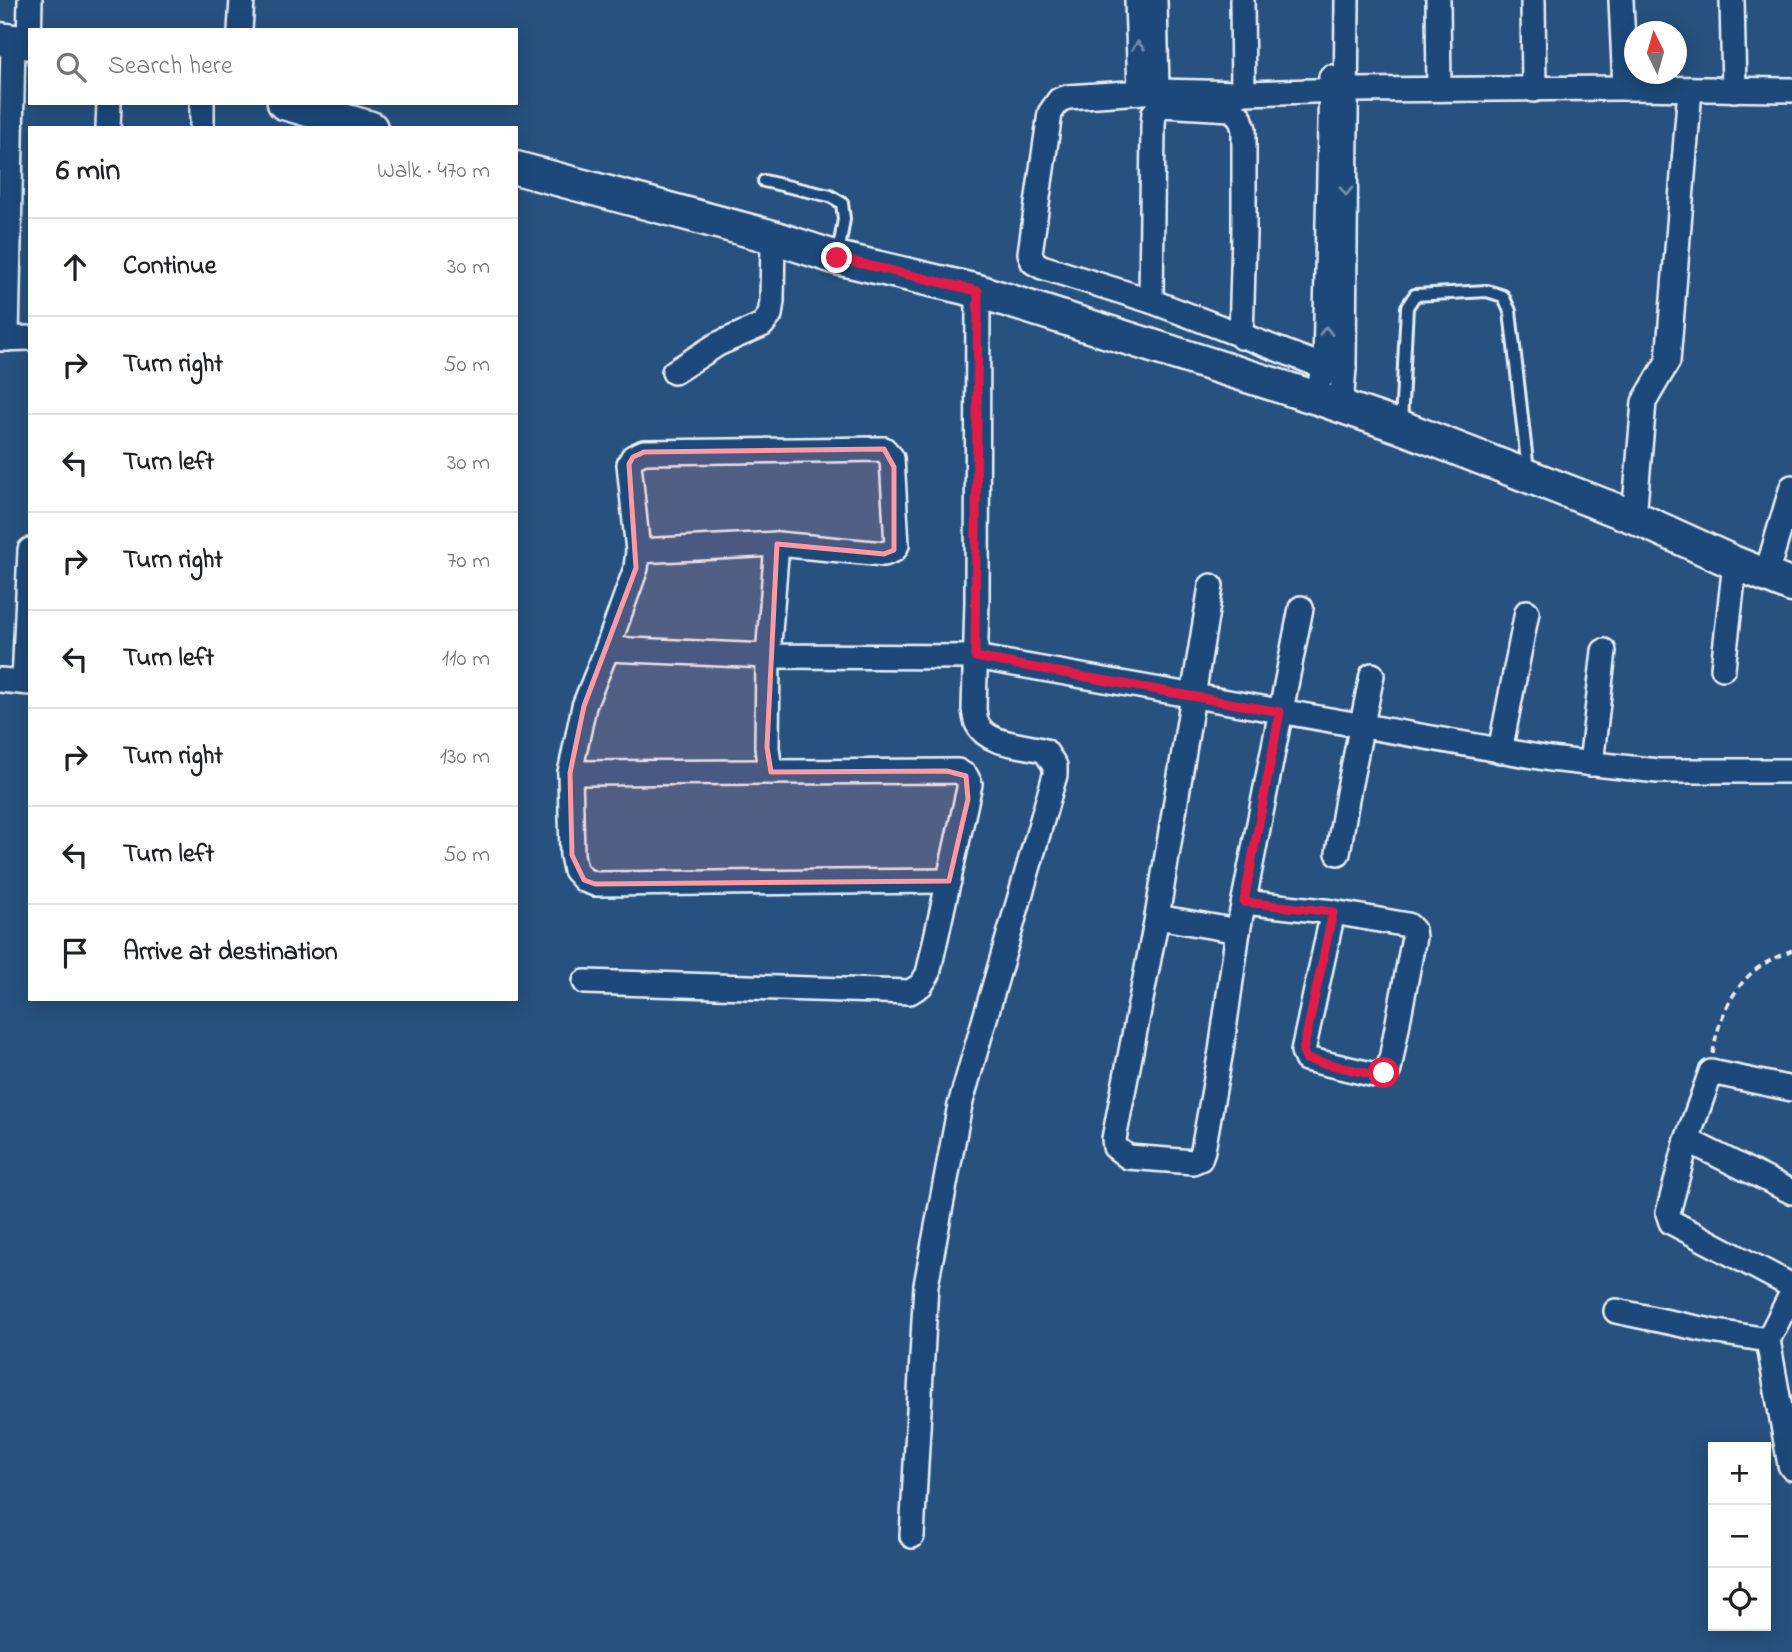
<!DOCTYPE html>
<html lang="en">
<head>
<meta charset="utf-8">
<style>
  body { margin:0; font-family:"Indie Flower",sans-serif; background:#f6f6f6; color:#202124 }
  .controls { position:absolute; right:21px; bottom:21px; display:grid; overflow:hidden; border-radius:0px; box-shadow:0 4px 18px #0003 }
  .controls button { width:63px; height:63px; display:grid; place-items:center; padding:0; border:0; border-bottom:2px solid #e0e0e0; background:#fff; color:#202124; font:35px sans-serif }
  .compass { position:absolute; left:1624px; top:21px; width:63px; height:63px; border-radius:50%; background:#fff; box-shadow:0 4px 18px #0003; rotate:355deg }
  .stop { position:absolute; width:21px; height:21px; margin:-16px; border:5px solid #e11d48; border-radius:50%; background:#fff }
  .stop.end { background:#e11d48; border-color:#fff; box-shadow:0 2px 7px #0008 }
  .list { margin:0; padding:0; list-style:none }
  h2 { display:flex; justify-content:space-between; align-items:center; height:91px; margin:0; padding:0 28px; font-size:30px }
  h2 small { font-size:23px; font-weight:400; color:#757577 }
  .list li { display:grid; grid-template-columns:46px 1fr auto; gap:21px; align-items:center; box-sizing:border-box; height:98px; padding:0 28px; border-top:2px solid #e0e0e0 }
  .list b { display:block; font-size:26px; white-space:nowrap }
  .list em { font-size:23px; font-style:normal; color:#757577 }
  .icon { flex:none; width:38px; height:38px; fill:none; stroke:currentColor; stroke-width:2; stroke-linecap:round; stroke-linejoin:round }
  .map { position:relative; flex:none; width:1792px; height:1652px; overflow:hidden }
  .search { position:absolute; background:#fff; box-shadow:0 4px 18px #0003; left:28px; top:28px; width:490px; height:77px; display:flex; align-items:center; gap:18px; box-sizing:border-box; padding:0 24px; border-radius:0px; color:#757577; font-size:26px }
  .panel { position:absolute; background:#fff; box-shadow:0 4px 18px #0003; left:28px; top:126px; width:490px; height:875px; border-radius:0px }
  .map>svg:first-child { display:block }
</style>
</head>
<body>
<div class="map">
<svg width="1792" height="1652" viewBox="0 0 1792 1652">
  <rect width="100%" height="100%" fill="#27517f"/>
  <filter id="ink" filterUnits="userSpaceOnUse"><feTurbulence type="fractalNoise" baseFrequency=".0143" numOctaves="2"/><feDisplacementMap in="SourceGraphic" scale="14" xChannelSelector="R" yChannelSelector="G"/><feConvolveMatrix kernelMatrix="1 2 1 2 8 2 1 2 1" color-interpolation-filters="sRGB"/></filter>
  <g filter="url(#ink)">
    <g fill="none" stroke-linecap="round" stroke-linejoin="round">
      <g stroke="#e8f1f8" stroke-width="16">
        <g id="lane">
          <path d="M 764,181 L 830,196 L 842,203 L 844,219 L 838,255"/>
          <path d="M 1401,423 L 1407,307 L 1415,295 L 1487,291 L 1503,296 L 1510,311 L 1528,471"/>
        </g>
      </g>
      <g stroke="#e8f1f8" stroke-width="28">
        <g id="street">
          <path d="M 1137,0 L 1140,92"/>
          <path d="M 1155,0 L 1157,91"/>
          <path d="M 1438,0 L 1439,89"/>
          <path d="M 1533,0 L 1534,90"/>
          <path d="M 1621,0 L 1625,88"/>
          <path d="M 1732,0 L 1734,90"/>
          <path d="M 240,30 L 242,0"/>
          <path d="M 29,43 L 30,0"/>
          <path d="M 1243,93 L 1347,90 L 1625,88 L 1792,90"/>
          <path d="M 108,128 L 109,103"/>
          <path d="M 202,128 L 202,103"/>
          <path d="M 1151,301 L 1042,267 L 1033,262 L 1030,253 L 1050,113 L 1059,100 L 1068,97 L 1157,91 L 1243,93 L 1242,0"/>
          <path d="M 1241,337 L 1244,233 L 1244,129 L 1240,117 L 1231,109 L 1162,105 L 1154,113 L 1153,125 L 1151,301 L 1314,363 L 1344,368"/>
          <path d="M 0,339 L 30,338"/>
          <path d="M 7,339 L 13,42"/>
          <path d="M 674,372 L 718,344 L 762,325 L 770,315 L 772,301 L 773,237"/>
          <path d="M 1321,378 L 1325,367 L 1331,77"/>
          <path d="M 1341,406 L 1344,368 L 1347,0"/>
          <path d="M 1634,517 L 1644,402 L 1668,361 L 1690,89"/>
          <path d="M 638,551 L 777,544 L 884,554 L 894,550 L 897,545 L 892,458 L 884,449 L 644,452 L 633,457 L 629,464 L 638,551 L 636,568 L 607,649 L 584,706 L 570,773 L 572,855 L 575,870 L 584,880 L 595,884 L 949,881"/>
          <path d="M 1766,575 L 1792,487"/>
          <path d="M 1211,586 L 1157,917 L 1114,1139 L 1115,1147 L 1128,1157 L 1193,1162 L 1200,1159 L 1203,1150 L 1221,1051 L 1238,931 L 1301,608"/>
          <path d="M 607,649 L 768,656 L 975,657 L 1550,759 L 1658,771 L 1792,771"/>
          <path d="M 1723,668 L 1735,563"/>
          <path d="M 0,680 L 30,683"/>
          <path d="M 24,682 L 30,550"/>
          <path d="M 1500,751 L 1527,612"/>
          <path d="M 1591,764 L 1604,651"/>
          <path d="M 570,773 L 770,772"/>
          <path d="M 1338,853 L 1348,793 L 1372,675"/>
          <path d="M 1244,902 L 1333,912 L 1408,925 L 1413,930 L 1414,937 L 1389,1070 L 1375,1075 L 1306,1059 L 1303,1051 L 1333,912"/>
          <path d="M 1157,917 L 1238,931"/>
          <path d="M 585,982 L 910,992 L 921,985 L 928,974 L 970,784 L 966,776 L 958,771 L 770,772 L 767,747 L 768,656 L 777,544"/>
          <path d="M 1792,1089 L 1711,1072 L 1687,1140 L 1668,1213 L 1671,1222 L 1792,1286"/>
          <path d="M 1687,1140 L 1792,1192"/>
          <path d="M 1792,1293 L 1768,1340 L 1790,1465 L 1792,1468"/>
          <path d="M 1616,1311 L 1711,1331 L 1768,1340"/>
          <path d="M 912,1536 L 926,1285 L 960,1105 L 1055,775 L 1055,766 L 1045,751 C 1025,744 989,746 978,725 C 975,721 975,714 974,709 L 977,601 L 978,291"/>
        </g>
      </g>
      <g stroke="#e8f1f8" stroke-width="37">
        <g id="secondary">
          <path d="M 0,39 L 30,43"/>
          <path d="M 284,103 L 371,128"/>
          <path d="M 516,168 L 773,237 L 837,258 L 978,291 L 1317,398 L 1401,427 L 1634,517 L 1735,563 L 1792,586"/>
        </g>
      </g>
      <path stroke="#e8f1f8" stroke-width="3.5" stroke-dasharray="7 5" stroke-linecap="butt" d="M 1713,1054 C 1717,1021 1734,983 1762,965 C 1772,959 1782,955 1792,950"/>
      <use href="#lane" stroke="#1f4a7a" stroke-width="10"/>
      <use href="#street" stroke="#1f4a7a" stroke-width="23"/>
      <use href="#secondary" stroke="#1f4a7a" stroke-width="32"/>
    </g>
    <defs><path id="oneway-chevron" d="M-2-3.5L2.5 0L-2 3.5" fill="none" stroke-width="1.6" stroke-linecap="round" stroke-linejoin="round" transform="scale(1.75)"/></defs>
    <g stroke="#6f8dac">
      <use href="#oneway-chevron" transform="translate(1138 46) rotate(-92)"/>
      <use href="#oneway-chevron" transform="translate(1346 191) rotate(91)"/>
      <use href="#oneway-chevron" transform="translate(1326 331) rotate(-89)"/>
    </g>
  </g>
  <g fill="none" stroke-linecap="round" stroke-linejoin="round" filter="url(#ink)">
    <path stroke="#e11d48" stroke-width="9" d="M 837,258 L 978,291 L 975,657 L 1280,712 L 1244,902 L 1333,912 L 1303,1051 L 1306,1059 L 1375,1075 L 1384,1073"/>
  </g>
  <path fill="#ff9aa2" fill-opacity="0.2" stroke="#ff9aa2" stroke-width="5" stroke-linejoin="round" d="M 884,449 L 894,467 L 894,550 L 884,554 L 777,544 L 767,747 L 771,772 L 947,771 L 966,776 L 968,799 L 949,881 L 595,884 L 584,880 L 572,855 L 570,773 L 584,706 L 636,568 L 629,464 L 633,457 L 644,452 Z"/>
</svg>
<div class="controls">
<button>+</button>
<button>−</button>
<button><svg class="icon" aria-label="locate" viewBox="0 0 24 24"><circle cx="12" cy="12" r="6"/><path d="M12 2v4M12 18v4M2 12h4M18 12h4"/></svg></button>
</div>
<svg class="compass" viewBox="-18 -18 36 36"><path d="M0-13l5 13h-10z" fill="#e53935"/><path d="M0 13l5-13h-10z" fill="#757577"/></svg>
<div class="stop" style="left:1384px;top:1073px"></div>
<div class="stop end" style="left:837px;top:258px"></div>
<div class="search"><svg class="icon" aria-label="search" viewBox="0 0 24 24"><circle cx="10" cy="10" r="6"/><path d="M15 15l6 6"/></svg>Search here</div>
<section class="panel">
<h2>6 min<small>Walk · 470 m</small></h2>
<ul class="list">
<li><svg class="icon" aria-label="ahead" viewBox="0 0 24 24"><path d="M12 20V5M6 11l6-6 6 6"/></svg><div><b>Continue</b></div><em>30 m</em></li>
<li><svg class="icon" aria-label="right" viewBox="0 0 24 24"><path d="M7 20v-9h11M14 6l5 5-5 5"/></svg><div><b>Turn right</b></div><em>50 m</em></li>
<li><svg class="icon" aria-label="left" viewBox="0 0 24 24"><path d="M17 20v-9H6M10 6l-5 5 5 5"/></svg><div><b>Turn left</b></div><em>30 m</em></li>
<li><svg class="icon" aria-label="right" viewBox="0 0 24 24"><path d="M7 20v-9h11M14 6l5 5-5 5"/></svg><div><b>Turn right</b></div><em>70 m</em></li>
<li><svg class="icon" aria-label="left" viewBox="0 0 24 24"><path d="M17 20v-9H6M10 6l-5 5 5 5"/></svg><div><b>Turn left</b></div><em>110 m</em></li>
<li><svg class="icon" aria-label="right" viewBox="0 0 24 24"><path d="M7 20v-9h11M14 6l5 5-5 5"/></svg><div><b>Turn right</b></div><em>130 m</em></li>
<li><svg class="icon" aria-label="left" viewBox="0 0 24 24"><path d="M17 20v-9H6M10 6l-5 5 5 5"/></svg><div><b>Turn left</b></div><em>50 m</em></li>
<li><svg class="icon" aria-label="arrive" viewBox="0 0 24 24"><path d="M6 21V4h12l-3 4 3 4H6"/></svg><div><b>Arrive at destination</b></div></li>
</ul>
</section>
</div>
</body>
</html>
